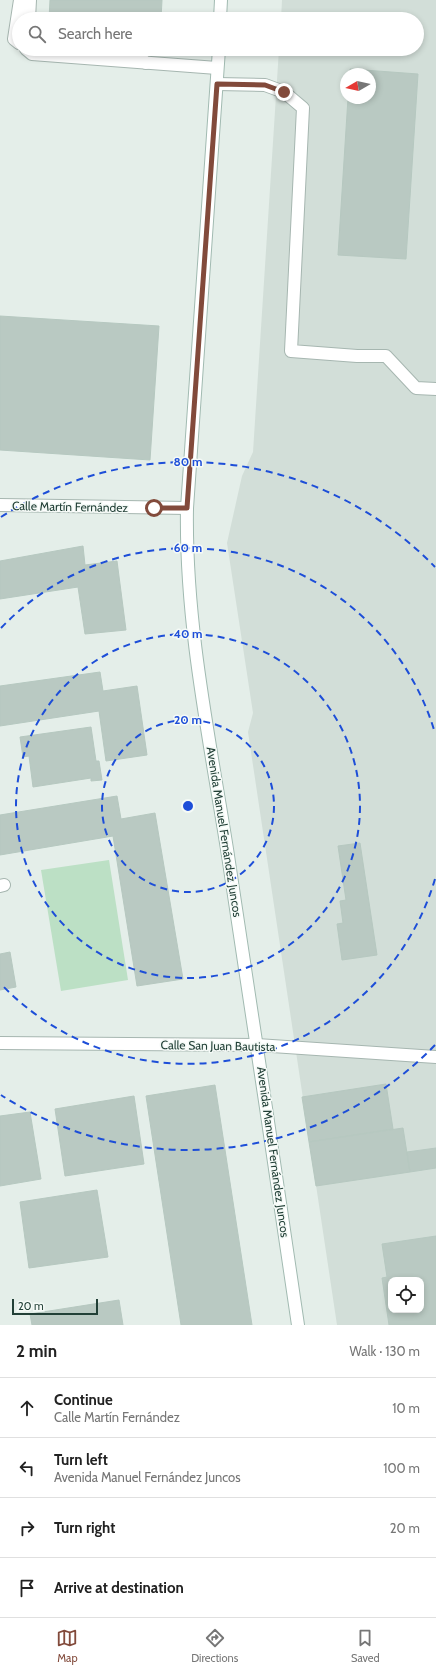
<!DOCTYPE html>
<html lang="en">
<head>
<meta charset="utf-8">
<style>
  body { margin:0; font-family:Cabin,sans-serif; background:#f2f2f2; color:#222 }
  .controls { position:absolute; right:12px; bottom:12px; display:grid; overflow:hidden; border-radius:8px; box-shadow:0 2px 6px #0003 }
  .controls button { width:36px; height:36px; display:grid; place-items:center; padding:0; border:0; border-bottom:1px solid #e0e0e0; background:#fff; color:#222; font:20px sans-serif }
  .compass { position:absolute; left:340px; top:68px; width:36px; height:36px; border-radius:50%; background:#fff; box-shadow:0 2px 6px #0003; rotate:261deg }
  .scale { position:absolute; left:12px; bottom:10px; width:86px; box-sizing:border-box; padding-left:4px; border:2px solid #224037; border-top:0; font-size:11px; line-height:14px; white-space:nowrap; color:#224037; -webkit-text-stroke:3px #f5faf7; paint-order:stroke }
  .stop { position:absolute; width:12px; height:12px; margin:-9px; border:3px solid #824a3b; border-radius:50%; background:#fff }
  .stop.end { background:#824a3b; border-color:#fff; box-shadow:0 1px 4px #0008 }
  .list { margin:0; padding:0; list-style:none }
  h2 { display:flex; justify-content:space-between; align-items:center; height:52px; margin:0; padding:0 16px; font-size:17px }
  h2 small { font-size:13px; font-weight:400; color:#767676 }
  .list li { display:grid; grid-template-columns:26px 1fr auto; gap:12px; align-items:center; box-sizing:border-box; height:60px; padding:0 16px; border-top:1px solid #e0e0e0 }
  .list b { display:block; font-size:15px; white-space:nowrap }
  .list p { margin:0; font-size:13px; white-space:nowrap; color:#767676 }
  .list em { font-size:13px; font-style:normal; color:#767676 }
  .icon { flex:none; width:22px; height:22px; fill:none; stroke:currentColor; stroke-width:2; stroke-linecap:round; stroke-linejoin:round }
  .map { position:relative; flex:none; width:436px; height:1325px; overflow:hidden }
  .search { position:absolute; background:#fff; box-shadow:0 2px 6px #0003; left:12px; right:12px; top:12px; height:44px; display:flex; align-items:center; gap:10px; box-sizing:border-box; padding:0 14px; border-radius:22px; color:#767676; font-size:15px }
  .sheet { height:292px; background:#fff }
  nav { display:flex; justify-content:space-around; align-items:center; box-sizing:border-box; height:56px; border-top:1px solid #e0e0e0; background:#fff; font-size:11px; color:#767676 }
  nav a { display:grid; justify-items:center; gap:2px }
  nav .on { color:#824a3b }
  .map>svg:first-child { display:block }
</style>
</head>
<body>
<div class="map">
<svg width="436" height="1325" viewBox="0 0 436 1325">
  <rect width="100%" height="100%" fill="#e4eee9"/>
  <path fill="#d2ded8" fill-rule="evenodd" d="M 282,0 L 436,0 L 436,1325 L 337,1325 L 248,732 L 253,713 L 227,543 L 242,476 L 253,452 L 279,49 L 417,49 L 417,19 L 281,19 ZM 346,74 L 370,74 L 370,98 L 346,98 ZM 391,1280 L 421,1280 L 421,1310 L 391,1310 Z"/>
  <path fill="#bce0c5" d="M 109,860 L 128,980 L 61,991 L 41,870 Z"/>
  <g fill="#b9c9c2" stroke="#b6c8c0" fill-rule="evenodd">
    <path d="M 50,0 L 162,0 L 161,19 L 49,19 Z"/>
    <path d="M 350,69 L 418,74 L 406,259 L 338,255 L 348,98 L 370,98 L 370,74 L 350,74 Z"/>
    <path d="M 0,316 L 159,326 L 150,460 L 0,450 Z"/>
    <path d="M 83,546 L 85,565 L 117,561 L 126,630 L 85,634 L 78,587 L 0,599 L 0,561 Z"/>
    <path d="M 100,672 L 103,691 L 137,686 L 147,755 L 106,761 L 99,711 L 0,726 L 0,686 Z"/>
    <path d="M 91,727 L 96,761 L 99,761 L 102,780 L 91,781 L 91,778 L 33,787 L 29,756 L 23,757 L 20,737 Z"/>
    <path d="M 117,796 L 121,819 L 155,813 L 183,979 L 137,986 L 113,836 L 0,855 L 0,815 Z"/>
    <path d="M 360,843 L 377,955 L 342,960 L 337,924 L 343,923 L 340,901 L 346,900 L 338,846 Z"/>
    <path d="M 10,952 L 16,987 L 0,990 L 0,954 Z"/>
    <path d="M 386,1084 L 393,1129 L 309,1142 L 302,1097 Z"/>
    <path d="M 215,1085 L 252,1325 L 181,1325 L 146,1096 Z"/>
    <path d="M 134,1096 L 144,1164 L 65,1176 L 55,1109 Z"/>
    <path d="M 30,1112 L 41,1179 L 0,1186 L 0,1116 Z"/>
    <path d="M 403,1128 L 410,1172 L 316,1186 L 309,1142 Z"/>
    <path d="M 436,1148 L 436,1168 L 410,1172 L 407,1152 Z"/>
    <path d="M 97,1190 L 108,1257 L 29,1268 L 20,1202 Z"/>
    <path d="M 436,1236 L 436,1325 L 389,1325 L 382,1278 L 387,1277 L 382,1244 ZM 391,1280 L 421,1280 L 421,1310 L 391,1310 Z"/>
    <path d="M 119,1300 L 123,1325 L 32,1325 L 30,1314 Z"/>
  </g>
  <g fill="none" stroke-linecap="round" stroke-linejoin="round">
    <g stroke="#a6b6b0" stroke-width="14">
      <g id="service">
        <path d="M 29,19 L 30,0"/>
        <path d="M 19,43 L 14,39 L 20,0"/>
        <path d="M 26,49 L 32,54 L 217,68"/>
        <path d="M 132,49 L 146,63"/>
        <path d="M 217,84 L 265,85 L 284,92 L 303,108 L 291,351 L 357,356 L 386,356 L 416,388 L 436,389"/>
        <path d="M 0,886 L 4,885"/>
      </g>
    </g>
    <g stroke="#a6b6b0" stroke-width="14">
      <g id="minor">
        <path d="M 0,505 L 187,508"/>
        <path d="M 0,1043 L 257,1045 L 436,1057"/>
      </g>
    </g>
    <g stroke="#a1bab1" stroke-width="14">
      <g id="secondary">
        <path d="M 220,19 L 221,0"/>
        <path d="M 219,49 L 187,508 C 185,622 209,736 227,849 C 251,1008 275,1166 298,1325"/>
      </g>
    </g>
    <use href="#service" stroke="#fff" stroke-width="12"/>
    <use href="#minor" stroke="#fff" stroke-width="12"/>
    <use href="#secondary" stroke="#fff" stroke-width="12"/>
  </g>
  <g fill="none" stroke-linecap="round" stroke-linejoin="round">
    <path stroke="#824a3b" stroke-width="5" d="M 154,508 L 187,508 L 217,84 L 265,85 L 284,92"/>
  </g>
  <g fill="none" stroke="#1d4ed8" stroke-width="2" stroke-dasharray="7 5">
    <circle cx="188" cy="806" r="86"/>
    <circle cx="188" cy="806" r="172"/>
    <path d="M435 879A258 258 0 0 1 1 984M1 628A258 258 0 0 1 435 733"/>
    <path d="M435 1045A344 344 0 0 1 1 1095M1 517A344 344 0 0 1 435 567"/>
  </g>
  <g text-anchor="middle" stroke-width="3" stroke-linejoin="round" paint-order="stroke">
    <g font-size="12" fill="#224037" stroke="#f5faf7">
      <text transform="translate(70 507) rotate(1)" y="4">Calle Martín Fernández</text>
      <text transform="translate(224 832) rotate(81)" y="4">Avenida Manuel Fernández Juncos</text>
      <text transform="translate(218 1046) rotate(1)" y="4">Calle San Juan Bautista</text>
      <text transform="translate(273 1152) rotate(82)" y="4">Avenida Manuel Fernández Juncos</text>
    </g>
  </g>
  <circle cx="188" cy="806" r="6" fill="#1d4ed8" stroke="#f5faf7" stroke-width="2"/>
  <g font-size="12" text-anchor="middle" font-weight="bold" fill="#1d4ed8" stroke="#f5faf7" stroke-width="3" stroke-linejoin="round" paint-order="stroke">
    <text x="188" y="466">80 m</text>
    <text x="188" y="552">60 m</text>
    <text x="188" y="638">40 m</text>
    <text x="188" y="724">20 m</text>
  </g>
</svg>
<div class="controls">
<button><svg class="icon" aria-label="locate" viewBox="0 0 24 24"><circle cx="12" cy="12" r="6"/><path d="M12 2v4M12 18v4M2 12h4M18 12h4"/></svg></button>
</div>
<svg class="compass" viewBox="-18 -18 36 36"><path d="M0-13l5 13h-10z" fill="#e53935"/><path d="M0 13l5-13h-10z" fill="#767676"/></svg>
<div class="scale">20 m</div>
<div class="stop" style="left:154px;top:508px"></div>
<div class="stop end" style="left:284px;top:92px"></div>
<div class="search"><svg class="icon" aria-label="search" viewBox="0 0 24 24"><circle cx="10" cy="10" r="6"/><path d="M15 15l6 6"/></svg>Search here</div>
</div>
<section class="sheet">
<h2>2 min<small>Walk · 130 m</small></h2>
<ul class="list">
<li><svg class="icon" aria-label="ahead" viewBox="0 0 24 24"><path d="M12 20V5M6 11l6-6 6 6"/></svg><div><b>Continue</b><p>Calle Martín Fernández</p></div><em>10 m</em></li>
<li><svg class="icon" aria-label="left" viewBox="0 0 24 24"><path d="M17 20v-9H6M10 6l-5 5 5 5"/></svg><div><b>Turn left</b><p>Avenida Manuel Fernández Juncos</p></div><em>100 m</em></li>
<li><svg class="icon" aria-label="right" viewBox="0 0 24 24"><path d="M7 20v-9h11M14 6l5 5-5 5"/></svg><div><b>Turn right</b></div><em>20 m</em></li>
<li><svg class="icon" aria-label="arrive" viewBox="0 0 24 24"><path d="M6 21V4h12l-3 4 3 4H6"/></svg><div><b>Arrive at destination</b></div></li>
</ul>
</section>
<nav>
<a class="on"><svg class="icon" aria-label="map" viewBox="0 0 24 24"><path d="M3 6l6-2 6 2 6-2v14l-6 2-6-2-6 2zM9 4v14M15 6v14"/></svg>Map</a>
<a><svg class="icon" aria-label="directions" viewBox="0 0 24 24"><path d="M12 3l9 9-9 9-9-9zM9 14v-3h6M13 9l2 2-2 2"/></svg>Directions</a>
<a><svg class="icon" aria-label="saved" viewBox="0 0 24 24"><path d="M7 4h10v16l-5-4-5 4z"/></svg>Saved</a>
</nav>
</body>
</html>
